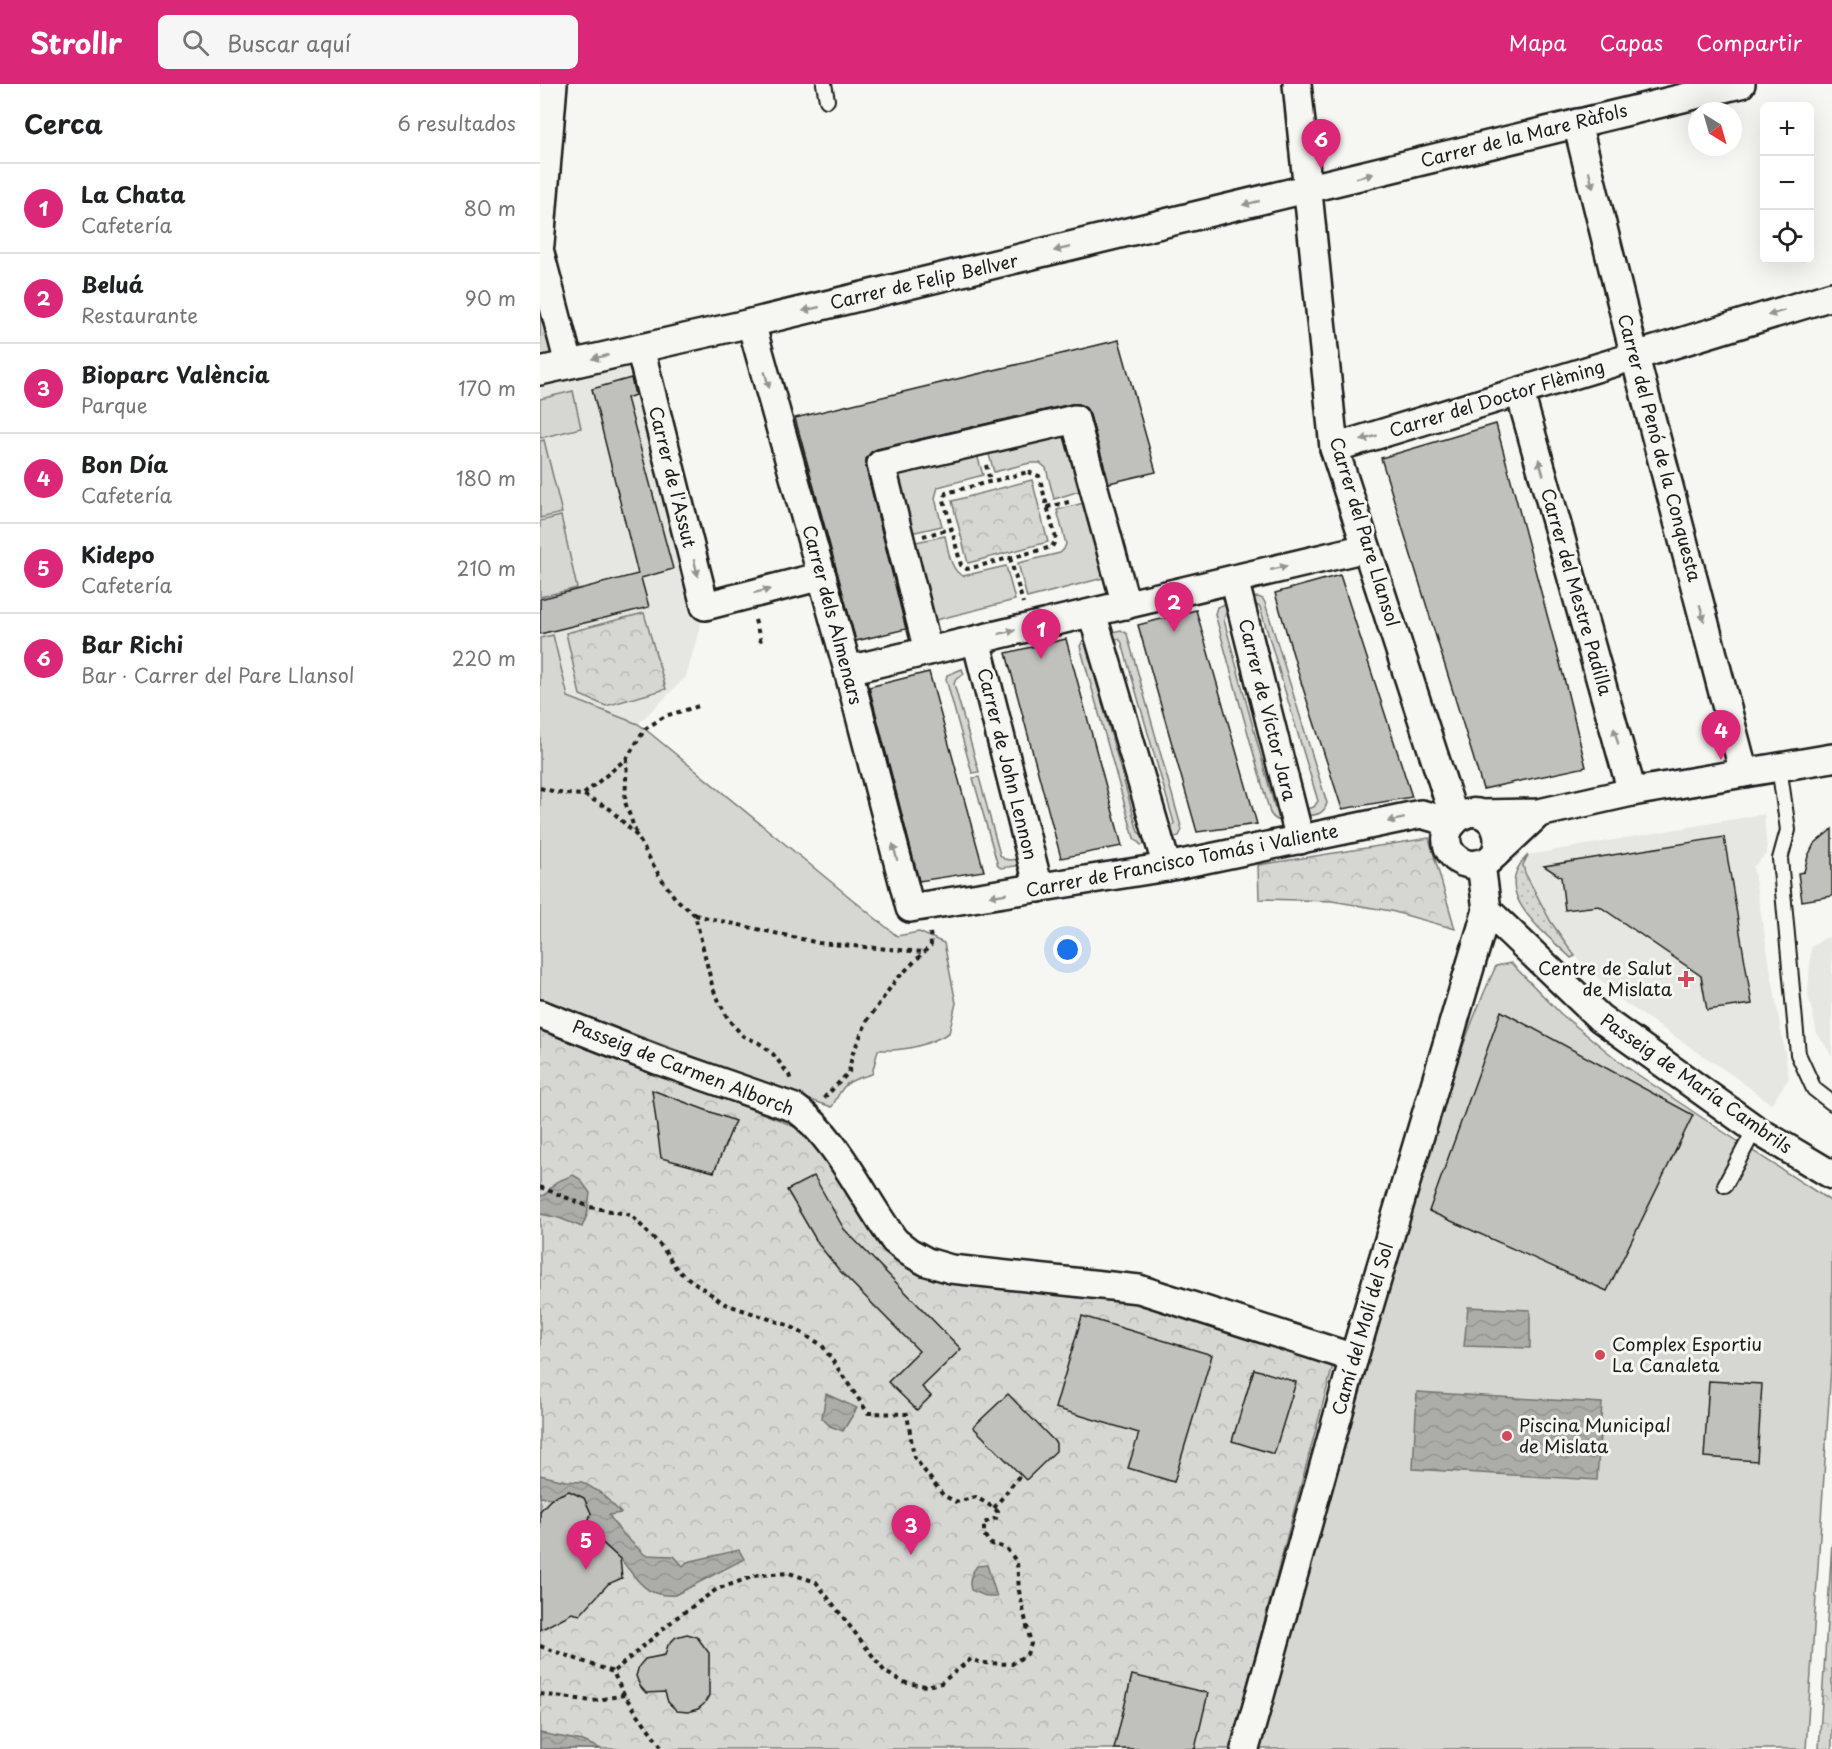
<!DOCTYPE html>
<html lang="es">
<head>
<meta charset="utf-8">
<style>
  body { margin:0; font-family:"Playpen Sans",sans-serif; background:#f6f6f6; color:#202124 }
  .controls { position:absolute; right:18px; top:18px; display:grid; overflow:hidden; border-radius:9px; box-shadow:0 6px 24px #0002 }
  .controls button { width:54px; height:54px; display:grid; place-items:center; padding:0; border:0; border-bottom:2px solid #e0e0e0; background:#fff; color:#202124; font:30px sans-serif }
  .compass { position:absolute; left:1148px; top:18px; width:54px; height:54px; border-radius:50%; background:#fff; box-shadow:0 6px 24px #0002; rotate:143deg }
  .you { position:absolute; left:528px; top:866px; width:21px; height:21px; margin:-15px; border:4px solid #fff; border-radius:50%; background:#1a73e8; box-shadow:0 0 0 9px #1a73e833 }
  .badge { display:grid; place-items:center; width:39px; height:39px; border-radius:50%; background:#db2777; color:#fff; font-size:20px; font-weight:700 }
  .pin { position:absolute; translate:-50% -50px; filter:drop-shadow(0 2px 3px #0008) }
  .pin::after { content:''; position:absolute; top:32px; width:21px; height:18px; background:inherit; clip-path:polygon(0 0,100% 0,50% 100%) }
  .list { margin:0; padding:0; list-style:none }
  h2 { display:flex; justify-content:space-between; align-items:center; height:78px; margin:0; padding:0 24px; font-size:26px }
  h2 small { font-size:20px; font-weight:400; color:#757577 }
  .list li { display:grid; grid-template-columns:39px 1fr auto; gap:18px; align-items:center; box-sizing:border-box; height:90px; padding:0 24px; border-top:2px solid #e0e0e0 }
  .list b { display:block; font-size:22px; white-space:nowrap }
  .list p { margin:0; font-size:20px; white-space:nowrap; color:#757577 }
  .list em { font-size:20px; font-style:normal; color:#757577 }
  .icon { flex:none; width:33px; height:33px; fill:none; stroke:currentColor; stroke-width:2; stroke-linecap:round; stroke-linejoin:round }
  .map { position:relative; flex:none; width:1292px; height:1665px; overflow:hidden }
  header { display:flex; align-items:center; gap:36px; box-sizing:border-box; height:84px; padding:0 30px; background:#db2777; color:#fff }
  header strong { font-size:28px }
  nav { display:flex; gap:33px; margin-inline-start:auto; font-size:21px }
  .search { width:420px; height:54px; background:#f6f6f6; display:flex; align-items:center; gap:15px; box-sizing:border-box; padding:0 21px; border-radius:9px; color:#757577; font-size:22px }
  main { display:flex }
  aside { flex:1; background:#fff }
  .map>svg:first-child { display:block }
</style>
</head>
<body>
<header>
<strong>Strollr</strong>
<div class="search"><svg class="icon" aria-label="search" viewBox="0 0 24 24"><circle cx="10" cy="10" r="6"/><path d="M15 15l6 6"/></svg>Buscar aquí</div>
<nav><a>Mapa</a><a>Capas</a><a>Compartir</a></nav>
</header>
<main>
<aside>
<h2>Cerca<small>6 resultados</small></h2>
<ul class="list">
<li><span class="badge">1</span><div><b>La Chata</b><p>Cafetería</p></div><em>80 m</em></li>
<li><span class="badge">2</span><div><b>Beluá</b><p>Restaurante</p></div><em>90 m</em></li>
<li><span class="badge">3</span><div><b>Bioparc València</b><p>Parque</p></div><em>170 m</em></li>
<li><span class="badge">4</span><div><b>Bon Día</b><p>Cafetería</p></div><em>180 m</em></li>
<li><span class="badge">5</span><div><b>Kidepo</b><p>Cafetería</p></div><em>210 m</em></li>
<li><span class="badge">6</span><div><b>Bar Richi</b><p>Bar · Carrer del Pare Llansol</p></div><em>220 m</em></li>
</ul>
</aside>
<div class="map">
<svg width="1292" height="1665" viewBox="0 0 1292 1665">
  <defs>
    <pattern id="forest-crowns" width="20" height="18" patternUnits="userSpaceOnUse" patternTransform="scale(1.5)"><rect width="20" height="18" fill="#d6d6d2"/><path d="M2 6a3 3 0 1 1 6 0M12 15a3 3 0 1 1 6 0" fill="none" stroke="#b7b7b4"/></pattern>
    <pattern id="garden-dots" width="8" height="8" patternUnits="userSpaceOnUse" patternTransform="scale(1.5)"><rect width="8" height="8" fill="#d6d6d2"/><path d="M2 2h.1M6 6h.1" fill="none" stroke="#b7b7b4" stroke-width="1.8" stroke-linecap="round"/></pattern>
    <pattern id="water-waves" width="16" height="10" patternUnits="userSpaceOnUse" patternTransform="scale(1.5)"><rect width="16" height="10" fill="#acaca9"/><path d="M0 5q4-4 8 0t8 0" fill="none" stroke="#939391"/></pattern>
  </defs>
  <rect width="100%" height="100%" fill="#f6f6f2"/>
  <filter id="ink" filterUnits="userSpaceOnUse"><feTurbulence type="fractalNoise" baseFrequency=".0167" numOctaves="2"/><feDisplacementMap in="SourceGraphic" scale="12" xChannelSelector="R" yChannelSelector="G"/><feConvolveMatrix kernelMatrix="1 2 1 2 8 2 1 2 1" color-interpolation-filters="sRGB"/></filter>
  <g filter="url(#ink)">
    <g fill="#e6e6e2">
      <path d="M 87,283 L 161,539 L 146,593 L 98,640 L 28,613 L 13,551 L 0,554 L 0,302 Z"/>
      <path d="M 1224,730 L 1227,769 L 1213,783 L 1249,994 L 1231,1020 L 1195,993 L 1085,919 L 1035,872 L 1011,838 L 991,803 L 985,789 L 983,781 L 988,771 Z"/>
      <path d="M 1292,852 L 1292,972 L 1277,949 L 1268,911 L 1271,863 L 1285,854 Z"/>
    </g>
    <g fill="#d6d6d2" stroke="#797977" stroke-width="1.5">
      <path d="M 33,307 L 41,344 L 0,354 L 0,315 Z"/>
      <path d="M 530,342 L 546,405 L 514,415 L 506,384 L 500,379 L 490,379 L 454,388 L 446,360 Z"/>
      <path d="M 4,356 L 22,429 L 0,434 L 0,357 Z"/>
      <path d="M 435,364 L 443,391 L 398,403 L 395,414 L 402,442 L 366,450 L 350,382 Z"/>
      <path d="M 551,417 L 567,493 L 487,514 L 478,479 L 520,469 L 524,465 L 526,460 L 517,426 Z"/>
      <path d="M 21,432 L 37,504 L 0,513 L 0,437 Z"/>
      <path d="M 405,452 C 408,464 410,487 423,492 L 466,482 L 475,516 L 396,536 L 390,533 L 371,459 Z"/>
      <path d="M 718,513 L 723,515 L 725,519 L 787,719 C 784,730 777,731 766,732 L 765,725 L 774,723 L 778,717 L 720,523 L 716,521 L 706,523 L 704,516 Z"/>
      <path d="M 692,518 L 694,526 L 686,528 L 684,536 L 735,724 L 753,735 C 743,737 736,739 730,729 L 675,530 L 677,523 Z"/>
      <path d="M 581,546 L 587,550 L 642,746 L 639,752 L 626,756 L 634,739 L 582,559 L 579,555 L 570,554 L 568,549 Z"/>
      <path d="M 13,551 L 28,613 L 98,640 L 105,645 L 357,852 L 379,848 L 404,859 L 416,919 L 409,949 C 386,962 365,967 338,966 L 332,990 C 305,998 305,998 292,1023 L 265,1014 L 0,915 L 0,554 Z"/>
      <path d="M 557,552 L 548,568 L 598,748 L 614,759 L 601,761 L 594,754 L 540,562 L 544,555 Z"/>
      <path d="M 422,585 L 424,590 L 416,595 L 414,600 L 439,688 L 432,689 L 406,595 L 407,591 Z"/>
      <path d="M 481,684 L 505,770 L 504,775 L 499,779 L 461,784 L 458,782 L 433,694 L 439,693 L 460,771 L 464,775 L 470,776 L 491,773 Z"/>
      <path d="M 971,879 L 1021,930 L 1085,982 L 1182,1047 L 1292,1118 L 1292,1269 L 1266,1665 L 717,1665 C 761,1506 807,1348 853,1191 C 884,1087 910,980 956,882 Z"/>
    </g>
    <g fill="url(#forest-crowns)" stroke="#797977" stroke-width="1.5">
      <path d="M 0,221 L 16,270 L 0,274 Z"/>
      <path d="M 492,396 L 508,458 L 428,479 L 412,417 Z"/>
      <path d="M 104,529 L 126,605 L 66,622 L 40,611 L 26,549 Z"/>
      <path d="M 889,754 L 915,845 L 851,827 L 792,817 L 719,815 L 718,781 Z"/>
      <path d="M 0,946 L 237,1035 L 259,1045 L 273,1057 L 334,1153 L 363,1182 L 396,1194 L 602,1216 L 794,1278 L 690,1665 L 0,1665 Z"/>
      <path d="M 1292,1459 L 1292,1665 L 1279,1665 Z"/>
    </g>
    <path fill="url(#garden-dots)" stroke="#797977" stroke-width="1.5" d="M 988,771 L 983,781 L 985,789 L 1011,838 L 1035,872 L 1031,874 C 1004,848 948,808 988,771 Z"/>
    <g fill="url(#water-waves)" stroke="#727271" stroke-width="1.5">
      <path d="M 33,1091 L 40,1095 L 50,1109 L 47,1131 L 42,1143 L 19,1134 L 0,1130 L 0,1112 L 5,1111 L 16,1098 Z"/>
      <path d="M 928,1223 L 990,1226 L 990,1264 L 924,1262 Z"/>
      <path d="M 877,1308 L 1062,1319 L 1057,1396 L 873,1385 Z"/>
      <path d="M 286,1310 L 317,1324 L 303,1347 L 290,1342 L 282,1334 Z"/>
      <path d="M 0,1391 L 25,1397 L 42,1398 L 61,1409 L 81,1429 L 69,1431 L 80,1447 L 105,1471 L 134,1472 L 143,1482 L 147,1478 L 199,1466 L 204,1475 L 135,1511 C 102,1514 97,1492 78,1473 C 68,1463 57,1454 46,1444 L 51,1429 L 44,1414 L 29,1407 L 12,1414 L 0,1413 Z"/>
      <path d="M 447,1481 L 457,1513 L 448,1513 L 431,1506 C 428,1496 431,1489 437,1482 Z"/>
      <path d="M 0,1649 L 43,1657 L 61,1665 L 0,1665 Z"/>
    </g>
    <g fill="#c0c0bd" stroke="#1c1c1c" stroke-width="1.5">
      <path d="M 579,256 L 616,388 L 569,399 L 550,331 L 546,324 L 539,320 L 531,320 L 337,365 L 331,368 L 326,375 L 326,384 L 366,545 L 316,557 L 255,334 Z"/>
      <path d="M 91,294 L 95,311 L 87,314 L 133,485 L 101,494 L 109,523 L 0,550 L 0,515 L 98,490 L 52,305 Z"/>
      <path d="M 956,340 L 1024,594 L 1046,683 L 943,705 L 841,374 Z"/>
      <path d="M 800,491 L 872,713 L 802,725 L 761,598 L 735,509 Z"/>
      <path d="M 656,526 L 717,740 L 657,748 L 598,541 Z"/>
      <path d="M 526,555 L 582,762 L 521,774 L 466,569 Z"/>
      <path d="M 389,588 L 444,787 L 379,797 L 329,603 Z"/>
      <path d="M 1292,745 L 1292,812 L 1262,817 L 1258,789 L 1264,788 L 1268,772 L 1274,760 Z"/>
      <path d="M 1184,753 L 1212,920 L 1167,926 L 1161,892 L 1059,822 L 1025,826 L 1021,793 L 1004,782 Z"/>
      <path d="M 961,927 L 1153,1031 L 1067,1207 L 889,1127 Z"/>
      <path d="M 112,1006 L 195,1037 L 174,1088 L 121,1074 Z"/>
      <path d="M 274,1092 L 304,1145 L 421,1265 L 382,1303 L 391,1312 L 377,1326 L 348,1298 L 379,1267 L 300,1187 L 279,1161 L 247,1106 Z"/>
      <path d="M 542,1232 L 672,1271 L 634,1398 L 588,1384 L 599,1349 L 515,1324 Z"/>
      <path d="M 714,1285 L 756,1298 L 734,1370 L 692,1357 Z"/>
      <path d="M 1169,1297 L 1222,1300 L 1217,1377 L 1164,1373 Z"/>
      <path d="M 468,1310 L 516,1359 L 516,1367 L 486,1396 L 433,1343 Z"/>
      <path d="M 29,1407 L 44,1414 L 51,1429 L 46,1444 L 80,1475 L 82,1494 L 68,1500 L 40,1531 L 32,1529 L 0,1546 L 0,1427 L 12,1414 Z"/>
      <path d="M 147,1550 L 157,1553 L 169,1569 L 169,1611 L 164,1620 L 158,1625 L 148,1628 L 137,1627 L 128,1618 L 125,1608 L 106,1609 L 100,1602 L 96,1592 L 99,1582 L 105,1575 L 125,1571 L 128,1561 L 136,1553 Z"/>
      <path d="M 592,1591 L 668,1609 L 655,1665 L 574,1665 Z"/>
    </g>
    <g fill="none" stroke-linecap="round" stroke-linejoin="round">
      <g stroke="#1c1c1c" stroke-width="18">
        <g id="lane">
          <path d="M 284,0 L 287,16"/>
          <path d="M 1239,682 L 1248,746 L 1240,775 L 1258,970 L 1274,1005 L 1292,1019"/>
          <path d="M 1185,1101 L 1215,1045"/>
        </g>
      </g>
      <g stroke="#1c1c1c" stroke-width="32">
        <g id="street">
          <path d="M 757,0 L 794,364 L 915,736"/>
          <path d="M 1037,39 L 1095,273 L 1204,689"/>
          <path d="M 0,160 L 13,0"/>
          <path d="M 0,169 L 29,280"/>
          <path d="M 211,239 L 308,586 L 370,824 L 627,783 L 881,730 L 913,739"/>
          <path d="M 100,264 L 165,522 L 282,492"/>
          <path d="M 0,287 L 211,239 L 1201,0"/>
          <path d="M 980,309 L 1092,708"/>
          <path d="M 794,364 L 1292,212"/>
          <path d="M 694,495 L 760,756"/>
          <path d="M 552,529 L 627,783"/>
          <path d="M 436,556 L 499,804"/>
          <path d="M 388,567 L 341,380 L 535,335 L 586,521"/>
          <path d="M 308,586 L 826,464"/>
          <path d="M 941,730 L 999,729 L 1092,708 L 1292,674"/>
          <path d="M 956,768 C 966,740 937,715 915,737 C 893,757 918,793 949,776 L 999,729"/>
          <path d="M 947,826 L 1060,934 L 1215,1045 L 1292,1091"/>
          <path d="M 0,930 L 117,976 L 255,1024 C 297,1053 324,1116 355,1157 L 369,1168 L 387,1178 L 411,1185 L 599,1205 L 814,1274"/>
          <path d="M 705,1665 L 817,1263 L 947,826 L 941,780"/>
        </g>
      </g>
      <g stroke="#1c1c1c" stroke-width="4" stroke-dasharray="4.5 4.5" stroke-linecap="butt">
        <path d="M 446,381 L 450,397"/>
        <path d="M 488,388 L 499,392 L 516,455 L 512,463 L 427,485 L 421,481 L 404,416 L 406,409 Z"/>
        <path d="M 507,423 L 533,417"/>
        <path d="M 383,452 L 411,445"/>
        <path d="M 470,474 L 483,519"/>
        <path d="M 215,536 L 221,558"/>
        <path d="M 87,674 L 85,718 L 96,749"/>
        <path d="M 0,704 L 24,710 L 44,711 L 70,725 L 97,752 L 119,791 L 135,814 L 155,831 L 173,905 L 188,935 L 203,952 L 219,959 L 233,970 L 249,991 L 251,997"/>
        <path d="M 44,710 L 87,674 L 105,645 L 125,632 L 159,622"/>
        <path d="M 155,831 L 279,859 L 383,868"/>
        <path d="M 284,1014 L 309,988 L 312,971 L 327,937 L 355,897 L 391,861 L 390,846"/>
        <path d="M 0,1103 L 50,1123 L 91,1131 L 123,1164 L 138,1187 L 185,1220 L 250,1242 L 282,1261 L 328,1329 L 367,1330 L 374,1373 L 403,1411 L 416,1418 L 436,1413 L 454,1424 L 458,1428 L 456,1434 L 444,1439 L 444,1451 L 451,1460 L 466,1464 L 477,1478 L 479,1507 L 491,1560 L 487,1570 L 472,1580 L 442,1579 L 431,1575 L 401,1599 L 386,1602 L 366,1599 L 345,1588 L 276,1498 L 249,1489 L 218,1491 L 177,1505 L 136,1534 L 73,1588"/>
        <path d="M 454,1424 L 480,1391"/>
        <path d="M 0,1562 L 73,1588 L 84,1611 L 123,1665"/>
        <path d="M 0,1610 L 53,1617 L 84,1611"/>
      </g>
      <use href="#lane" stroke="#f6f6f2" stroke-width="14"/>
      <use href="#street" stroke="#f6f6f2" stroke-width="27"/>
    </g>
    <defs><path id="oneway-solid" d="M-6-.8H1V-3.2L6.5 0L1 3.2V.8H-6Z" transform="scale(1.5)"/></defs>
    <g fill="#949492">
      <use href="#oneway-solid" transform="translate(825 92) rotate(-14)"/>
      <use href="#oneway-solid" transform="translate(1051 96) rotate(76)"/>
      <use href="#oneway-solid" transform="translate(711 119) rotate(167)"/>
      <use href="#oneway-solid" transform="translate(522 165) rotate(167)"/>
      <use href="#oneway-solid" transform="translate(271 225) rotate(167)"/>
      <use href="#oneway-solid" transform="translate(1236 229) rotate(163)"/>
      <use href="#oneway-solid" transform="translate(60 273) rotate(167)"/>
      <use href="#oneway-solid" transform="translate(227 296) rotate(74)"/>
      <use href="#oneway-solid" transform="translate(829 354) rotate(163)"/>
      <use href="#oneway-solid" transform="translate(1001 383) rotate(-106)"/>
      <use href="#oneway-solid" transform="translate(156 484) rotate(76)"/>
      <use href="#oneway-solid" transform="translate(739 484) rotate(-13)"/>
      <use href="#oneway-solid" transform="translate(222 507) rotate(-14)"/>
      <use href="#oneway-solid" transform="translate(1162 529) rotate(75)"/>
      <use href="#oneway-solid" transform="translate(467 548) rotate(-13)"/>
      <use href="#oneway-solid" transform="translate(1076 652) rotate(-106)"/>
      <use href="#oneway-solid" transform="translate(856 736) rotate(168)"/>
      <use href="#oneway-solid" transform="translate(355 768) rotate(-105)"/>
      <use href="#oneway-solid" transform="translate(458 811) rotate(171)"/>
    </g>
  </g>
  <g fill="#d1495b" stroke="#f6f6f2" stroke-width="2">
    <path d="M1143 886h6v6h6v6h-6v6h-6v-6h-6v-6h6z"/>
    <circle cx="1060" cy="1271" r="6"/>
    <circle cx="967" cy="1352" r="6"/>
  </g>
  <g text-anchor="middle" stroke-width="6" stroke-linejoin="round" paint-order="stroke">
    <g font-size="18" fill="#1c1c1c" stroke="#f6f6f2">
      <text transform="translate(984 52) rotate(-14)" y="6">Carrer de la Mare Ràfols</text>
      <text transform="translate(384 198) rotate(-13)" y="6">Carrer de Felip Bellver</text>
      <text transform="translate(957 315) rotate(-17)" y="6">Carrer del Doctor Flèming</text>
      <text transform="translate(1119 364) rotate(75)" y="6">Carrer del Penó de la Conquesta</text>
      <text transform="translate(132 393) rotate(76)" y="6">Carrer de l'Assut</text>
      <text transform="translate(824 448) rotate(73)" y="6">Carrer del Pare Llansol</text>
      <text transform="translate(1036 508) rotate(74)" y="6">Carrer del Mestre Padilla</text>
      <text transform="translate(292 531) rotate(75)" y="6">Carrer dels Almenars</text>
      <text transform="translate(727 626) rotate(76)" y="6">Carrer de Víctor Jara</text>
      <text transform="translate(467 680) rotate(76)" y="6">Carrer de John Lennon</text>
      <text transform="translate(642 777) rotate(-11)" y="6">Carrer de Francisco Tomás i Valiente</text>
      <text transform="translate(143 984) rotate(21)" y="6">Passeig de Carmen Alborch</text>
      <text transform="translate(1156 1000) rotate(35)" y="6">Passeig de María Cambrils</text>
      <text transform="translate(823 1245) rotate(-74)" y="6">Camí del Molí del Sol</text>
    </g>
    <g font-size="18" fill="#1c1c1c" stroke="#f6f6f2" text-anchor="start">
      <text x="1132" y="891" text-anchor="end">Centre de Salut<tspan x="1132" dy="21">de Mislata</tspan></text>
      <text x="1072" y="1267">Complex Esportiu<tspan x="1072" dy="21">La Canaleta</tspan></text>
      <text x="979" y="1348">Piscina Municipal<tspan x="979" dy="21">de Mislata</tspan></text>
    </g>
  </g>
</svg>
<div class="controls">
<button>+</button>
<button>−</button>
<button><svg class="icon" aria-label="locate" viewBox="0 0 24 24"><circle cx="12" cy="12" r="6"/><path d="M12 2v4M12 18v4M2 12h4M18 12h4"/></svg></button>
</div>
<svg class="compass" viewBox="-18 -18 36 36"><path d="M0-13l5 13h-10z" fill="#e53935"/><path d="M0 13l5-13h-10z" fill="#757577"/></svg>
<div class="you"></div>
<div class="pin badge" style="left:501px;top:575px">1</div>
<div class="pin badge" style="left:634px;top:548px">2</div>
<div class="pin badge" style="left:371px;top:1471px">3</div>
<div class="pin badge" style="left:1181px;top:676px">4</div>
<div class="pin badge" style="left:46px;top:1486px">5</div>
<div class="pin badge" style="left:781px;top:85px">6</div>
</div>
</main>
</body>
</html>
